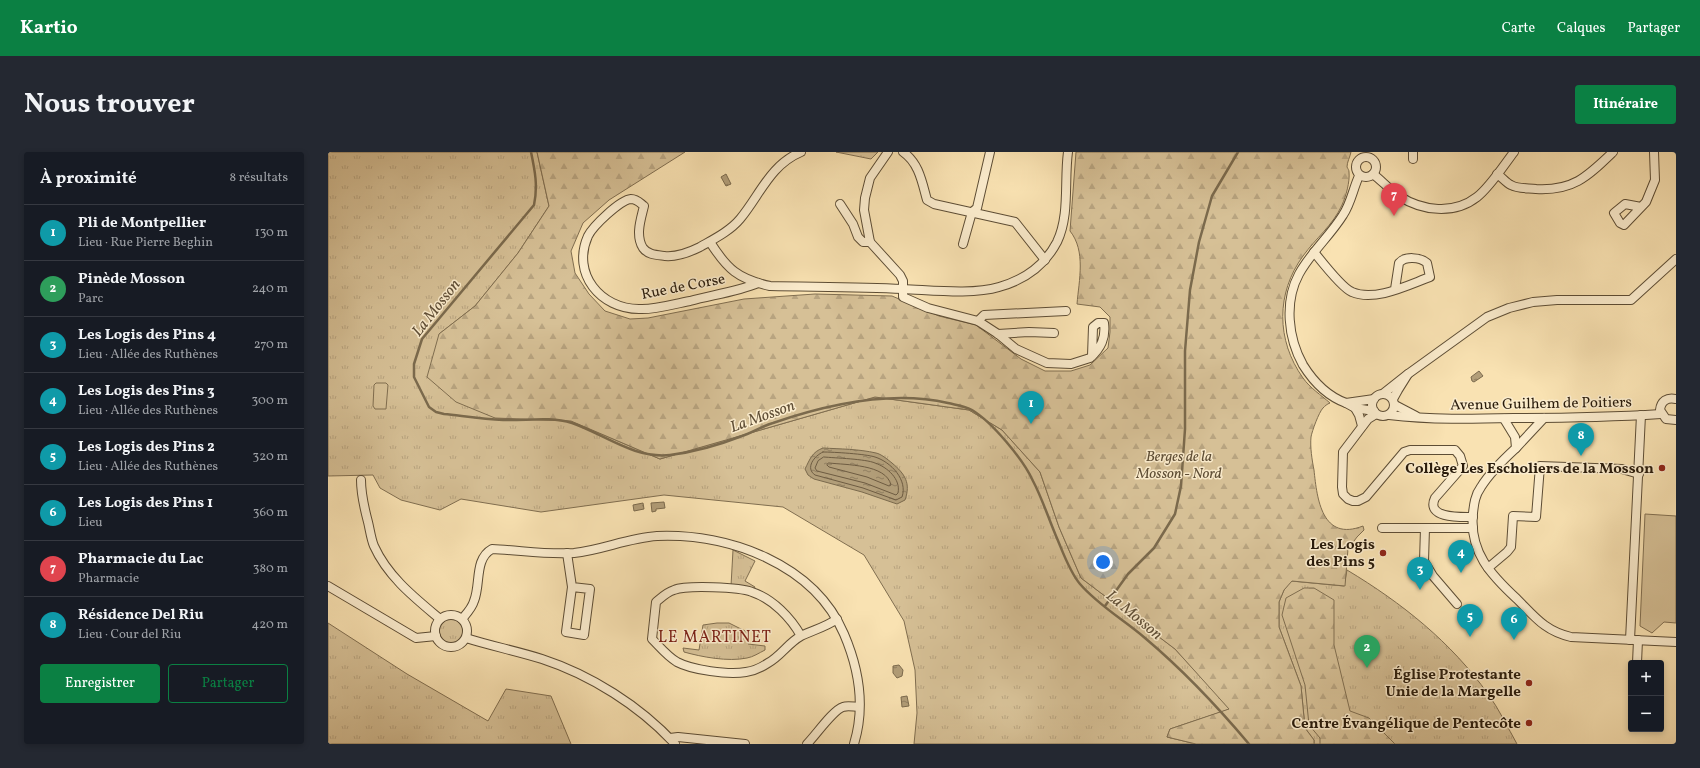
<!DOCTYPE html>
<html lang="fr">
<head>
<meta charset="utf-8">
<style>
  body { margin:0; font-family:Vollkorn,serif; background:#242831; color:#f1f3f6 }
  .controls { position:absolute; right:12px; bottom:12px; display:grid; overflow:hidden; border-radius:4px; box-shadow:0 2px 6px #0003 }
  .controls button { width:36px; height:36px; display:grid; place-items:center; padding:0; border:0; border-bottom:1px solid #363941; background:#171b24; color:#f1f3f6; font:20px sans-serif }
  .you { position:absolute; left:775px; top:410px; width:14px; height:14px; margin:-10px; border:3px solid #fff; border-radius:50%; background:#1a73e8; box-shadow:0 0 0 6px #1a73e833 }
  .badge { display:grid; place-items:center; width:26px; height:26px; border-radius:50%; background:#0b8043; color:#fff; font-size:13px; font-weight:700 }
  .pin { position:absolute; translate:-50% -33px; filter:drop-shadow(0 1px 2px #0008) }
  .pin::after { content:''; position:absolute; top:21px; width:14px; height:12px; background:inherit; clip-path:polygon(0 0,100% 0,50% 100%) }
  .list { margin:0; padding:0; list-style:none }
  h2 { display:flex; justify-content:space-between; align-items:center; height:52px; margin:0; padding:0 16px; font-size:17px }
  h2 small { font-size:13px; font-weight:400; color:#9ea1a6 }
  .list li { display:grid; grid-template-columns:26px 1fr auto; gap:12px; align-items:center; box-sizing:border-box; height:56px; padding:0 16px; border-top:1px solid #363941 }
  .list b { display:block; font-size:15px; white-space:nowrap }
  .list p { margin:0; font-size:13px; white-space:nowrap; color:#9ea1a6 }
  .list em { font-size:13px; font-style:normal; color:#9ea1a6 }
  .actions { display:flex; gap:8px; padding:12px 16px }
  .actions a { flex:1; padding:9px 0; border:1px solid #0b8043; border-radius:4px; text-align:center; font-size:14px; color:#0b8043 }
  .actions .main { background:#0b8043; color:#fff }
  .map { position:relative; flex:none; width:1348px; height:592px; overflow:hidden; border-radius:4px }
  header { display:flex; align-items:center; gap:24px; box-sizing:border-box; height:56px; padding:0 20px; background:#0b8043; color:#fff }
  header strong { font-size:19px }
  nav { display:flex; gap:22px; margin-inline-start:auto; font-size:14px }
  .intro { display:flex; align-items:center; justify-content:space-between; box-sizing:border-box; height:96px; padding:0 24px }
  h1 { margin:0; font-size:28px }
  .button { padding:10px 18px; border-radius:4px; background:#0b8043; color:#fff; font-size:14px; font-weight:700 }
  main { display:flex; gap:24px; padding:0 24px }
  aside { flex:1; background:#171b24; border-radius:4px; box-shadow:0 2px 6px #0003 }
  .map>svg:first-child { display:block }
</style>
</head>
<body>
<header>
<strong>Kartio</strong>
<nav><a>Carte</a><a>Calques</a><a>Partager</a></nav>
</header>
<div class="intro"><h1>Nous trouver</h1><a class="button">Itinéraire</a></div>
<main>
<aside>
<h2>À proximité<small>8 résultats</small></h2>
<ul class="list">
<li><span class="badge" style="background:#0f9aa8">1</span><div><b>Pli de Montpellier</b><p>Lieu · Rue Pierre Beghin</p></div><em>130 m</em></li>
<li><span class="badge" style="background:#2e9e5b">2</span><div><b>Pinède Mosson</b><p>Parc</p></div><em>240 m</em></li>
<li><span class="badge" style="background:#0f9aa8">3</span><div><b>Les Logis des Pins 4</b><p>Lieu · Allée des Ruthènes</p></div><em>270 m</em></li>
<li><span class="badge" style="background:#0f9aa8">4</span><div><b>Les Logis des Pins 3</b><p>Lieu · Allée des Ruthènes</p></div><em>300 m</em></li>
<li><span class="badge" style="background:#0f9aa8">5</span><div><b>Les Logis des Pins 2</b><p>Lieu · Allée des Ruthènes</p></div><em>320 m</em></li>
<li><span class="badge" style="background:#0f9aa8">6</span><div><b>Les Logis des Pins 1</b><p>Lieu</p></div><em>360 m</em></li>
<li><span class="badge" style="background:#e0444e">7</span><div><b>Pharmacie du Lac</b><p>Pharmacie</p></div><em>380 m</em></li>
<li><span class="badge" style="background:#0f9aa8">8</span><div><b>Résidence Del Riu</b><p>Lieu · Cour del Riu</p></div><em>420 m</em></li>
</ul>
<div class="actions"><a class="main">Enregistrer</a><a>Partager</a></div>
</aside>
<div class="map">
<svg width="1348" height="592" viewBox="0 0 1348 592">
  <defs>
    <pattern id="grass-tufts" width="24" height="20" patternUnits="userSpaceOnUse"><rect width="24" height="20" fill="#d6c096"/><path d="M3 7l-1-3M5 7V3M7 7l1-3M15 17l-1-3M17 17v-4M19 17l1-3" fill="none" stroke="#b8a480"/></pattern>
    <pattern id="forest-firs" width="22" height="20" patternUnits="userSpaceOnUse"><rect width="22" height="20" fill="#d6c096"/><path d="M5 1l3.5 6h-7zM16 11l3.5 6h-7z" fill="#b8a480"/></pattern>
    <pattern id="water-ripples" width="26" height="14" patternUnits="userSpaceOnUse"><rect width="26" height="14" fill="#b29e79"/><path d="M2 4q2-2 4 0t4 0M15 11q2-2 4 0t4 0" fill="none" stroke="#918061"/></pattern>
  </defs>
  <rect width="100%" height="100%" fill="#f9e2b2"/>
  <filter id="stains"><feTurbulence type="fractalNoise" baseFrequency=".005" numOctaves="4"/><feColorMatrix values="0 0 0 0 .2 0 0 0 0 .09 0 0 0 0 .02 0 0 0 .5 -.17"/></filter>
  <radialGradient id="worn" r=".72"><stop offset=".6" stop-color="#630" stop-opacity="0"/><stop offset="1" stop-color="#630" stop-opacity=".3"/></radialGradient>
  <g fill="url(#grass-tufts)" stroke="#806e50">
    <path d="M 0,0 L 209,0 L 221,54 L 190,101 L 147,154 L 111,182 L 167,266 L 243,269 L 332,307 L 547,245 L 641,258 L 674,278 L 712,320 L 731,375 L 753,426 L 847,497 L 902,557 L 842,577 L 839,585 L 868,592 L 586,592 L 589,561 L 587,518 L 576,469 L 536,403 L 455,355 L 336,343 L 213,360 L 133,347 L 112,358 L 73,348 L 52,336 L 45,323 L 0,324 Z"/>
    <path d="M 508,0 L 550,0 L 543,7 Z"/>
    <path d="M 405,398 L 427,409 L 417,429 L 427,435 L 426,437 L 403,434 Z"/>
    <path d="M 1019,418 C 1074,451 1123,490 1160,542 C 1171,557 1180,576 1189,592 L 986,592 L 986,588 L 977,576 L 973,534 L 951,475 L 951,450 L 956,438 L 963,429 L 1016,434 Z"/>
    <circle cx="123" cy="479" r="12"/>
    <path d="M 0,471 L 79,522 L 160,569 L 178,537 L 223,544 L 243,592 L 0,592 Z"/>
    <path d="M 389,471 L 401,471 L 421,481 L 420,492 L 437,494 L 437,498 C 431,501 425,505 419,506 C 400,510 374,505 356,500 L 355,496 L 371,498 L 375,473 Z"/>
  </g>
  <g fill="url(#forest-firs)" stroke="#806e50">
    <path d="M 209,0 L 357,0 L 281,48 L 255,71 L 243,99 L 247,121 L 261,142 L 277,159 L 302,167 L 320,166 L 416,147 L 487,142 L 564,144 L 611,164 L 648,173 L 693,207 L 717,219 L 743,219 L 762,213 L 780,196 L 782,180 L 782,165 L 772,155 L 749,152 C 751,128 758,99 742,79 L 748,0 L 1023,0 C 1022,5 1019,10 1019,15 C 1020,17 1021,18 1021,20 C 1022,30 1018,44 1014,53 C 1005,73 988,86 975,104 C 948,141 948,188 975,226 C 982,236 993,243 1002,251 C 999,252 997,254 995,256 C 991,260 984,279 983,285 C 982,295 984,308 986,318 C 989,347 994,390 1035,374 L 1036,378 L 1029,385 L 1020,397 L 1017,434 L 964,429 L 956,438 L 951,450 L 951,475 L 973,534 L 977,576 L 986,588 L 986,592 L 868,592 L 839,585 L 842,577 L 901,557 L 847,497 L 753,426 L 731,375 L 712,320 L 674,278 L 641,258 L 547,245 L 332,307 L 243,269 L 167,266 L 128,250 L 99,225 L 111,182 L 147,154 L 190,101 L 221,54 Z"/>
    <path d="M 976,436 L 986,436 L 1006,448 L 1006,493 L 1022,559 L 1041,566 L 1067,592 L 992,592 L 992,586 L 981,573 L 977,533 L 954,463 L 958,446 Z"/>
  </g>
  <g fill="#d6c096" stroke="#806e50">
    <path d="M 48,231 L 58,231 L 60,233 L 58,257 L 47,257 L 45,254 L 46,233 Z"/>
    <path d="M 1317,362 L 1348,364 L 1348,471 L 1336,470 L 1324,481 L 1312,474 Z"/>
  </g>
  <g fill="url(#water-ripples)" stroke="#7b6a4d">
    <path d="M 398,22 L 403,32 L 398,34 L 393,25 Z"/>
    <path d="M 1151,219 L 1155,224 L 1146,230 L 1144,229 L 1143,225 Z"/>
    <path d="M 495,296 C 512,297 531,297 548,301 C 553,302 559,307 564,311 C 577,322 583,331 577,348 L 569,352 L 534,340 L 486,327 L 480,323 L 477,317 C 482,307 484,300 495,296 Z"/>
    <path d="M 336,350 L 337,356 L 328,357 L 328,359 L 324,360 L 323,351 Z"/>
    <path d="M 315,351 L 316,357 L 306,359 L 305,353 Z"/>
    <path d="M 571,513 L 575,518 L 574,524 L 569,526 L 565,521 L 565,514 Z"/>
    <path d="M 579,544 L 581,554 L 574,555 L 573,545 Z"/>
  </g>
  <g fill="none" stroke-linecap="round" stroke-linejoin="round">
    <g stroke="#6e5c42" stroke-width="1">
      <path d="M 495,300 C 506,300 538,302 547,305 C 563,310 580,328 574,345 L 568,348 L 535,336 L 487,323 C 477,316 486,304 495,300 Z"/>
      <path d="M 496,305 C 507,306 538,307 547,311 C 559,315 573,327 570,341 L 568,343 L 537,331 L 489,319 L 487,316 L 490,309 Z"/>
      <path d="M 501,311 C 518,313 558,312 563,333 L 561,334 L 539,325 L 501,315 L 499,313 Z"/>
    </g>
    <g stroke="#7b6a4d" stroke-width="2.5">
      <path d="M 203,0 C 207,19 210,34 206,53 L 94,187 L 86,212 L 86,225 L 101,255 L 108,260 L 116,262 C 135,264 155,267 175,268 C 198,269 221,264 244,271 C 276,282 306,307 342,303 C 366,300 391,293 414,284 C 424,281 434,274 445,271 C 500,252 563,238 620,251 C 628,253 637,254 644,258 C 664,270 695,307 705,329 C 714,346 720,365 728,384 C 735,400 741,419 752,432 C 770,453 796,468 817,486 C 855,518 889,554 921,592"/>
      <path d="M 777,454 L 800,422 L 826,396 L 847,362 L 853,334 L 857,277 L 857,199 L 862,138 L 871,90 L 884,44 L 910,0"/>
    </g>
    <g stroke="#5d4d35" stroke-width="10">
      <g id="minor">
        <path d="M 560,0 L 542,26 L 537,46 L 536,58 L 542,90 L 572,123 L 575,129 L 575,145 L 600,156 L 650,169 L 670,182 L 688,197 L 719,211 L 743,212 L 762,206 C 773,196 778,186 776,171 L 770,171 L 765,175 L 764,204"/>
        <path d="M 575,0 C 591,11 594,30 599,48 L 606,52 L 687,70 L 717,108"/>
        <circle cx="1038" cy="15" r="10"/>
        <path d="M 1085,7 L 1085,0"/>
        <path d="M 1045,22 C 1054,29 1062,38 1071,44 C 1094,59 1126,63 1149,45 C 1162,35 1176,13 1186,0"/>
        <path d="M 1169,22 C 1174,25 1178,31 1183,33 C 1190,37 1200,36 1208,37 C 1245,39 1259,25 1285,0"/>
        <path d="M 512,52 L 525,72 L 530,85 L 535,90 L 542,90"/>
        <path d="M 1313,55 L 1297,52 L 1286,61 L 1292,71 L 1296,73 L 1318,50 L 1327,28 L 1326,0"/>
        <path d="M 382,90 C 399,117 410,127 442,134 C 486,135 531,135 575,137 C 603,138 645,143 671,135 C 696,128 717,113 729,90 C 742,63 736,29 740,0"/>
        <path d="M 635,92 L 644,60 L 649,56 L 662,0"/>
        <path d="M 986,100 C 994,110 1014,136 1024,140 C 1047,150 1080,133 1102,125 L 1099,111 C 1092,105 1077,104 1071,111 L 1067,137"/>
        <path d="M 430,131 C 408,140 384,143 362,149 C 345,152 328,158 311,157 C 273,157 243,122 260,84 C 265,74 292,48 303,47 C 309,47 312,51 316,54 C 313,67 307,83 315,96 C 320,103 329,103 337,104 C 349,105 362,100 372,95 C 386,87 402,79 412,67 C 432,43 442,13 473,0"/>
        <path d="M 650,169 L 656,163 L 738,159"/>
        <path d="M 670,182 L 701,180 L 726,181"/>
        <path d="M 1080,222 L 1159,165 L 1181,156 L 1205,150 L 1229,148 L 1303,148 L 1348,107"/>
        <path d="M 1056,241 L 1080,222 L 1070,238 L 1065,247"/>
        <circle cx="1055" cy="253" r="11"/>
        <path d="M 1348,247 C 1339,245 1333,249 1332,258 L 1338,267 L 1348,268"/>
        <path d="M 1018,251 C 999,244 985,229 975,213 C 960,186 956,150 971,122 C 983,100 1002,84 1015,63 C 1023,51 1025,37 1031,24"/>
        <path d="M 1067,253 L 1088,264"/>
        <path d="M 1027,256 L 1031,263 L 1034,274"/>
        <path d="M 1046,259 L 1027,256 L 1018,251 L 1046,247"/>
        <path d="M 1048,262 L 1040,267 L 1015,300 L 1014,335 L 1015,342 L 1020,347 L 1025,349 L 1030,349 L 1038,345 L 1076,300 L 1082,298 L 1127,298 L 1132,304 L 1135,314 L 1107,346 C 1097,367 1134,365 1145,365"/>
        <path d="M 1061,263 C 1103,268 1145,267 1186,266 C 1235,266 1284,265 1333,262"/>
        <path d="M 1176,267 L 1187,285 L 1188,296 C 1176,307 1161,322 1153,335 C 1147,343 1146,352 1145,361 C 1141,400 1163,423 1189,447 C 1207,465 1217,479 1243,485 L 1348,490"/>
        <path d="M 1188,296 L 1216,266"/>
        <path d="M 33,328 C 33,343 36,355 40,370 C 42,378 43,387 46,394 C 60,425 87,446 112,467"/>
        <path d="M 1054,376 L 1145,376"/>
        <path d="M 1097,376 L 1096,409 L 1105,424 L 1129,452"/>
        <path d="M 239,401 L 244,435 L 238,480 L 256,483 L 262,437 L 244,435"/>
        <path d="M 1160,416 L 1179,400 L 1183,395 L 1185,364 L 1208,365 L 1212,314 L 1294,317 L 1311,322"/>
        <path d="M 0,434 L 88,486 L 108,484"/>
        <circle cx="123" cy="479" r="16"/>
        <path d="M 134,467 C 139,461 144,456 146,449 C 153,432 146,407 164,397 C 191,398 218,403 246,401 C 274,398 300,386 329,384 C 401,381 486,412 516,482 C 531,517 537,556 526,592"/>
        <path d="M 473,484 C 463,466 445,447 424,440 C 412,435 358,433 346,438 C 339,440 334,445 328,450 L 324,487 C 332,495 339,504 349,510 C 364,518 400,523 418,520 C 425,519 434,515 440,511 C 453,504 460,491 473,484 C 485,478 498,475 509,467"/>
        <path d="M 138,486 C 163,494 189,499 214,507 C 263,523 312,554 347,592"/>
        <path d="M 1302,488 L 1313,263"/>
        <path d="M 1309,511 L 1310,488"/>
        <path d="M 342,586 L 350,585 L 417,592"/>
        <path d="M 479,592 C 488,583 505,558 515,555 C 520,553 526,555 531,555"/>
      </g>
    </g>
    <use href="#minor" stroke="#fbeccd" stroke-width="8"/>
  </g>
  <g fill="#8f2418" stroke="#fbeccd" stroke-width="1.5">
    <circle cx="1334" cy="316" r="4"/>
    <circle cx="1055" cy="401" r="4"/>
    <circle cx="1201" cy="531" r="4"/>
    <circle cx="1201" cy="571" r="4"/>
  </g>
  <g text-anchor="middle" stroke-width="3" stroke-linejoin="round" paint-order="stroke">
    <g font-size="15" fill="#291b0b" stroke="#fbeccd">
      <text transform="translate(355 134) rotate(-11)" y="5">Rue de Corse</text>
      <text transform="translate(1213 251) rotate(-1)" y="5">Avenue Guilhem de Poitiers</text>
    </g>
    <g font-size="15" font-style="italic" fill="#5d4d35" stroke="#fbeccd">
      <text x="851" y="309">Berges de la<tspan x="851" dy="17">Mosson - Nord</tspan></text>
    </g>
    <g font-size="15" font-weight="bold" fill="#291b0b" stroke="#fbeccd" text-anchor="end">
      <text x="1326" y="321">Collège Les Escholiers de la Mosson</text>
      <text x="1047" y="397">Les Logis<tspan x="1047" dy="17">des Pins 5</tspan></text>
      <text x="1193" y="527">Église Protestante<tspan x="1193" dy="17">Unie de la Margelle</tspan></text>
      <text x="1193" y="576">Centre Évangélique de Pentecôte</text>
    </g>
    <g font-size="16" font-style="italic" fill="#604f37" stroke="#fbeccd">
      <text transform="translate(107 155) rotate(-52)" y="6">La Mosson</text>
      <text transform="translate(434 263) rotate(-20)" y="6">La Mosson</text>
      <text transform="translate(807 462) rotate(40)" y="6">La Mosson</text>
    </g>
    <g font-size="16" letter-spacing="1" fill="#7a1f14" stroke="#fbeccd">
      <text x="387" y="490">LE MARTINET</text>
    </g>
  </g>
  <rect width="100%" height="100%" filter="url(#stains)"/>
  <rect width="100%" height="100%" fill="url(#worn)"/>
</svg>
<div class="controls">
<button>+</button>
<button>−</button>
</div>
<div class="you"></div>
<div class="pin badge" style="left:703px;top:272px;background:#0f9aa8">1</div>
<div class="pin badge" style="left:1039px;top:516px;background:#2e9e5b">2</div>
<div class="pin badge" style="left:1092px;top:438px;background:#0f9aa8">3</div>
<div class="pin badge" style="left:1133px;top:421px;background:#0f9aa8">4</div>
<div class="pin badge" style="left:1142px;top:485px;background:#0f9aa8">5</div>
<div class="pin badge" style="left:1186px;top:488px;background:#0f9aa8">6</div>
<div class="pin badge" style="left:1066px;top:64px;background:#e0444e">7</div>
<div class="pin badge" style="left:1253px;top:304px;background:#0f9aa8">8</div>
</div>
</main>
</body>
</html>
